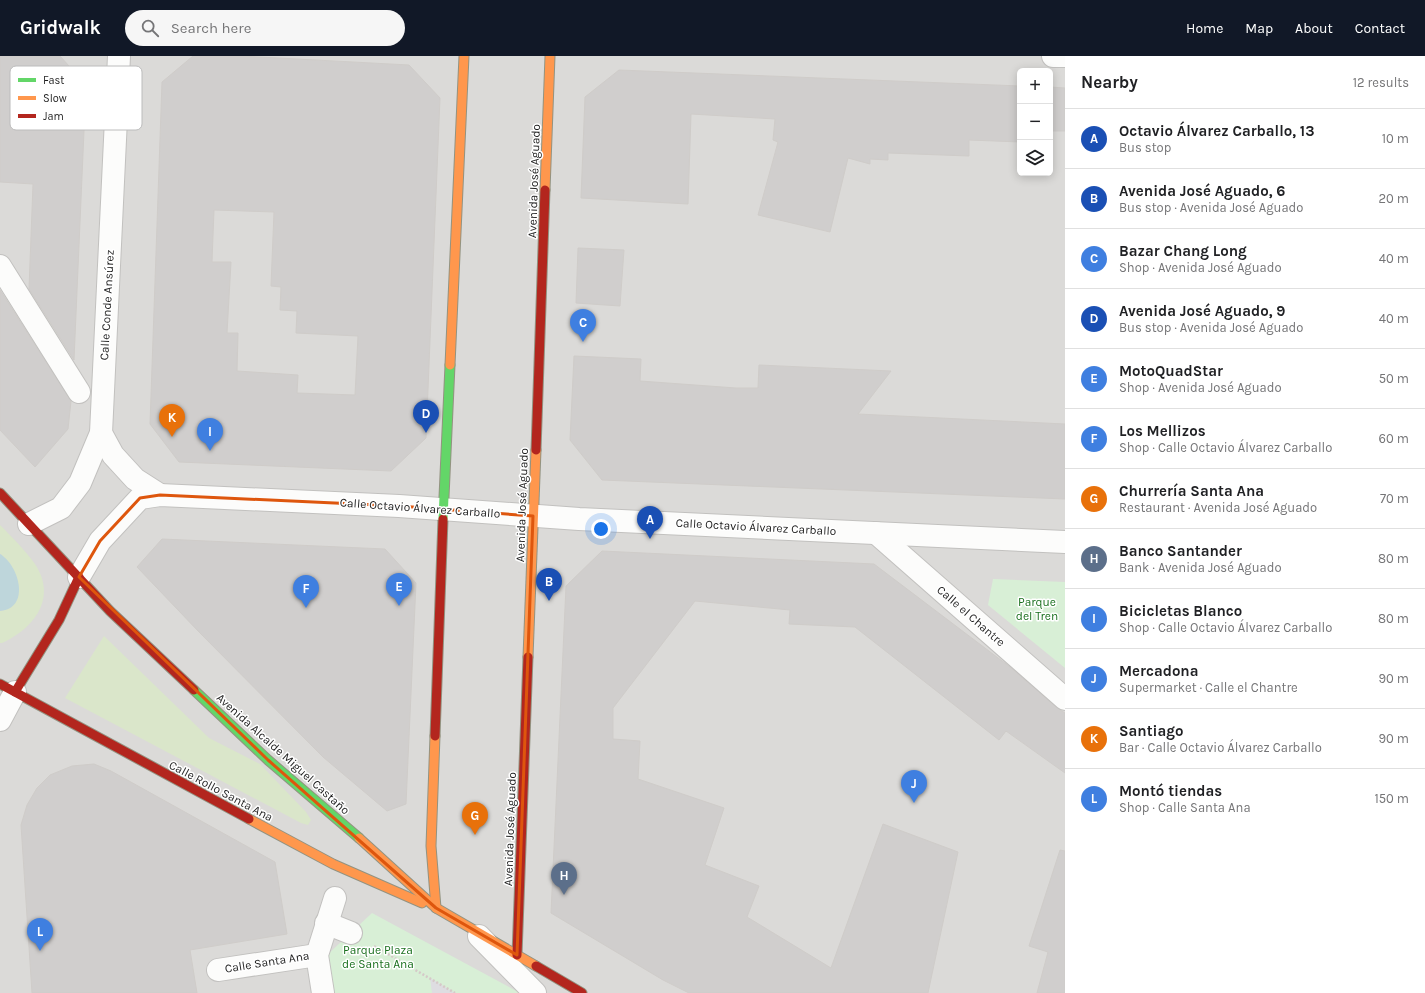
<!DOCTYPE html>
<html lang="en">
<head>
<meta charset="utf-8">
<style>
  body { margin:0; font-family:Karla,sans-serif; background:#f6f6f6; color:#202124 }
  .controls { position:absolute; right:12px; top:12px; display:grid; overflow:hidden; border-radius:6px; box-shadow:0 2px 10px #0003 }
  .controls button { width:36px; height:36px; display:grid; place-items:center; padding:0; border:0; border-bottom:1px solid #e0e0e0; background:#fff; color:#202124; font:20px sans-serif }
  .you { position:absolute; left:601px; top:473px; width:14px; height:14px; margin:-10px; border:3px solid #fff; border-radius:50%; background:#1a73e8; box-shadow:0 0 0 6px #1a73e833 }
  .badge { display:grid; place-items:center; width:26px; height:26px; border-radius:50%; background:#111827; color:#fff; font-size:13px; font-weight:700 }
  .pin { position:absolute; translate:-50% -33px; filter:drop-shadow(0 1px 2px #0008) }
  .pin::after { content:''; position:absolute; top:21px; width:14px; height:12px; background:inherit; clip-path:polygon(0 0,100% 0,50% 100%) }
  .list { margin:0; padding:0; list-style:none }
  h2 { display:flex; justify-content:space-between; align-items:center; height:52px; margin:0; padding:0 16px; font-size:17px }
  h2 small { font-size:13px; font-weight:400; color:#757577 }
  .list li { display:grid; grid-template-columns:26px 1fr auto; gap:12px; align-items:center; box-sizing:border-box; height:60px; padding:0 16px; border-top:1px solid #e0e0e0 }
  .list b { display:block; font-size:15px; white-space:nowrap }
  .list p { margin:0; font-size:13px; white-space:nowrap; color:#757577 }
  .list em { font-size:13px; font-style:normal; color:#757577 }
  .icon { flex:none; width:22px; height:22px; fill:none; stroke:currentColor; stroke-width:2; stroke-linecap:round; stroke-linejoin:round }
  .map { position:relative; flex:none; width:1065px; height:937px; overflow:hidden }
  header { display:flex; align-items:center; gap:24px; box-sizing:border-box; height:56px; padding:0 20px; background:#111827; color:#fff }
  header strong { font-size:19px }
  nav { display:flex; gap:22px; margin-inline-start:auto; font-size:14px }
  .search { width:280px; height:36px; background:#f6f6f6; display:flex; align-items:center; gap:10px; box-sizing:border-box; padding:0 14px; border-radius:22px; color:#757577; font-size:15px }
  main { display:flex }
  aside { flex:1; background:#fff }
  .map>svg:first-child { display:block }
</style>
</head>
<body>
<header>
<strong>Gridwalk</strong>
<div class="search"><svg class="icon" aria-label="search" viewBox="0 0 24 24"><circle cx="10" cy="10" r="6"/><path d="M15 15l6 6"/></svg>Search here</div>
<nav><a>Home</a><a>Map</a><a>About</a><a>Contact</a></nav>
</header>
<main>
<div class="map">
<svg width="1065" height="937" viewBox="0 0 1065 937">
  <rect width="100%" height="100%" fill="#eceae7"/>
  <path fill="#dbdad8" fill-rule="evenodd" d="M 0,0 L 1065,0 L 1065,937 L 0,937 ZM 1020,15 L 1050,15 L 1050,117 L 1020,117 Z"/>
  <g fill="#dae6ca">
    <path d="M 0,469 C 12,481 25,494 35,508 C 58,543 33,573 2,587 L 0,587 L 0,555 L 5,554 L 2,499 L 0,498 Z"/>
    <path d="M 104,580 L 209,682 L 260,708 L 306,756 L 311,764 L 308,769 L 301,767 L 65,642 Z"/>
  </g>
  <g fill="#d8efd6">
    <path d="M 993,523 L 1065,526 L 1065,612 L 988,549 Z"/>
    <path d="M 372,857 L 520,937 L 333,937 L 326,900 Z"/>
  </g>
  <path fill="#dedde1" d="M 430,922 L 455,937 L 432,937 Z"/>
  <path fill="#bed6db" d="M 0,498 C 19,509 31,552 0,555 Z"/>
  <g fill="#d0cecd" stroke="#cfccc9" fill-rule="evenodd">
    <path d="M 0,0 L 60,0 L 86,29 L 74,304 L 29,233 L 33,128 L 0,126 Z"/>
    <path d="M 193,0 L 241,0 L 409,9 L 440,42 L 426,382 L 391,415 L 179,406 L 150,368 L 162,26 ZM 214,154 L 274,156 L 271,230 L 281,231 L 280,254 L 297,255 L 296,277 L 358,280 L 355,339 L 297,337 L 298,319 L 237,315 L 238,277 L 227,277 L 231,206 L 212,206 Z"/>
    <path d="M 619,14 L 1020,30 L 1020,86 L 969,84 L 969,100 L 888,97 L 888,104 L 870,103 L 870,108 L 848,102 L 830,176 L 758,159 L 778,86 L 773,84 L 775,63 L 691,58 L 688,148 L 581,142 L 585,41 Z"/>
    <path d="M 1050,31 L 1065,32 L 1065,75 L 1050,75 Z"/>
    <path d="M 578,192 L 624,194 L 620,250 L 576,247 Z"/>
    <path d="M 0,234 L 71,345 L 68,373 L 35,411 L 0,374 Z"/>
    <path d="M 574,300 L 641,303 L 640,325 L 736,332 L 758,332 L 759,309 L 891,315 L 858,358 L 1065,368 L 1065,443 L 602,424 L 570,384 Z"/>
    <path d="M 162,483 L 385,493 L 416,527 L 406,748 L 387,755 L 323,701 L 199,576 L 137,511 Z"/>
    <path d="M 602,495 L 874,508 L 1010,611 L 1057,652 L 1065,657 L 1065,717 L 1006,675 L 999,684 L 855,571 L 789,568 L 790,554 L 695,545 L 613,652 L 613,683 L 640,685 L 638,723 L 724,752 L 705,809 L 759,830 L 747,861 L 831,912 L 883,768 L 958,796 L 928,937 L 689,937 L 663,924 L 551,857 L 566,530 Z"/>
    <path d="M 94,708 L 111,715 L 275,806 L 287,878 L 190,894 L 197,937 L 32,937 L 21,769 L 27,749 L 37,732 L 50,719 L 72,710 Z"/>
    <path d="M 1060,794 L 1065,795 L 1065,937 L 1037,937 L 1048,896 L 1029,890 Z"/>
  </g>
  <g fill="none" stroke-linecap="round" stroke-linejoin="round">
    <g stroke="#c2c1bf" stroke-width="24">
      <g id="street">
        <path d="M 1053,0 L 1065,0"/>
        <path d="M 0,210 L 79,336"/>
        <path d="M 101,377 L 113,399 L 135,423 L 160,439"/>
        <path d="M 29,468 L 61,452 L 80,427 L 101,377 L 119,0"/>
        <path d="M 876,477 L 1065,643"/>
        <path d="M 79,521 L 100,485 L 140,442 L 160,439 L 399,450 L 579,463 L 1065,486"/>
        <path d="M 0,664 L 15,636"/>
        <path d="M 326,867 L 351,877"/>
        <path d="M 479,880 L 535,937"/>
        <path d="M 218,914 L 317,899"/>
        <path d="M 323,937 L 317,899 L 335,842"/>
      </g>
    </g>
    <g stroke="#939381" stroke-width="11">
      <g id="fast">
        <path d="M 443,463 L 450,309"/>
        <path d="M 194,634 L 268,704 L 359,782"/>
      </g>
    </g>
    <g stroke="#939381" stroke-width="11">
      <g id="slow">
        <path d="M 545,134 L 550,0"/>
        <path d="M 450,309 L 464,0"/>
        <path d="M 528,601 L 536,394"/>
        <path d="M 435,680 L 431,790 L 436,852"/>
        <path d="M 249,763 L 333,808 L 422,847"/>
        <path d="M 359,782 L 436,852 L 536,910"/>
      </g>
    </g>
    <g stroke="#939381" stroke-width="11">
      <g id="jam">
        <path d="M 536,394 L 545,134"/>
        <path d="M 0,437 L 110,555 L 194,634"/>
        <path d="M 0,628 L 249,763"/>
        <path d="M 15,636 L 59,564 L 79,521"/>
        <path d="M 435,680 L 443,463"/>
        <path d="M 517,899 L 528,601"/>
        <path d="M 536,910 L 582,937"/>
      </g>
    </g>
    <path stroke="#d5c9c8" stroke-width="2.5" stroke-dasharray="2 2" stroke-linecap="butt" d="M 374,890 L 455,937"/>
    <use href="#street" stroke="#fcfcfb" stroke-width="22"/>
    <use href="#fast" stroke="#63d668" stroke-width="9"/>
    <use href="#slow" stroke="#ff974d" stroke-width="9"/>
    <use href="#jam" stroke="#b3261e" stroke-width="9"/>
  </g>
  <path fill="none" stroke="#de560d" stroke-width="3" stroke-linejoin="round" d="M 160,439 L 399,450 L 533,460 L 517,899 L 436,852 L 268,704 L 79,521 L 100,485 L 140,442 Z"/>
  <g text-anchor="middle" stroke-width="3" stroke-linejoin="round" paint-order="stroke">
    <g font-size="12" fill="#1e1e1e" stroke="#fff">
      <text transform="translate(534 125) rotate(-88)" y="4">Avenida José Aguado</text>
      <text transform="translate(107 249) rotate(-87)" y="4">Calle Conde Ansúrez</text>
      <text transform="translate(522 449) rotate(-88)" y="4">Avenida José Aguado</text>
      <text transform="translate(420 452) rotate(4)" y="4">Calle Octavio Álvarez Carballo</text>
      <text transform="translate(756 471) rotate(3)" y="4">Calle Octavio Álvarez Carballo</text>
      <text transform="translate(971 560) rotate(41)" y="4">Calle el Chantre</text>
      <text transform="translate(283 698) rotate(42)" y="4">Avenida Alcalde Miguel Castaño</text>
      <text transform="translate(221 735) rotate(28)" y="4">Calle Rollo Santa Ana</text>
      <text transform="translate(510 773) rotate(-88)" y="4">Avenida José Aguado</text>
      <text transform="translate(267 906) rotate(-9)" y="4">Calle Santa Ana</text>
    </g>
    <g font-size="12" fill="#196f1d" stroke="#fff">
      <text x="1037" y="550">Parque<tspan x="1037" dy="14">del Tren</tspan></text>
      <text x="378" y="898">Parque Plaza<tspan x="378" dy="14">de Santa Ana</tspan></text>
    </g>
  </g>
  <rect x="10" y="10" width="132" height="64" rx="6" fill="#fff" stroke="#bcbcbc" stroke-width="1"/>
  <rect x="18" y="22" width="18" height="4" fill="#63d668"/>
  <rect x="18" y="40" width="18" height="4" fill="#ff974d"/>
  <rect x="18" y="58" width="18" height="4" fill="#b3261e"/>
  <g font-size="11" fill="#1e1e1e">
    <text x="43" y="28">Fast</text>
    <text x="43" y="46">Slow</text>
    <text x="43" y="64">Jam</text>
  </g>
</svg>
<div class="controls">
<button>+</button>
<button>−</button>
<button><svg class="icon" aria-label="layers" viewBox="0 0 24 24"><path d="M12 4l9 5-9 5-9-5zM3 14l9 5 9-5"/></svg></button>
</div>
<div class="you"></div>
<div class="pin badge" style="left:650px;top:483px;background:#1a4fb4">A</div>
<div class="pin badge" style="left:549px;top:545px;background:#1a4fb4">B</div>
<div class="pin badge" style="left:583px;top:286px;background:#3f7fe0">C</div>
<div class="pin badge" style="left:426px;top:377px;background:#1a4fb4">D</div>
<div class="pin badge" style="left:399px;top:550px;background:#3f7fe0">E</div>
<div class="pin badge" style="left:306px;top:552px;background:#3f7fe0">F</div>
<div class="pin badge" style="left:475px;top:779px;background:#e8710a">G</div>
<div class="pin badge" style="left:564px;top:839px;background:#5c6f8a">H</div>
<div class="pin badge" style="left:210px;top:395px;background:#3f7fe0">I</div>
<div class="pin badge" style="left:914px;top:747px;background:#3f7fe0">J</div>
<div class="pin badge" style="left:172px;top:381px;background:#e8710a">K</div>
<div class="pin badge" style="left:40px;top:895px;background:#3f7fe0">L</div>
</div>
<aside>
<h2>Nearby<small>12 results</small></h2>
<ul class="list">
<li><span class="badge" style="background:#1a4fb4">A</span><div><b>Octavio Álvarez Carballo, 13</b><p>Bus stop</p></div><em>10 m</em></li>
<li><span class="badge" style="background:#1a4fb4">B</span><div><b>Avenida José Aguado, 6</b><p>Bus stop · Avenida José Aguado</p></div><em>20 m</em></li>
<li><span class="badge" style="background:#3f7fe0">C</span><div><b>Bazar Chang Long</b><p>Shop · Avenida José Aguado</p></div><em>40 m</em></li>
<li><span class="badge" style="background:#1a4fb4">D</span><div><b>Avenida José Aguado, 9</b><p>Bus stop · Avenida José Aguado</p></div><em>40 m</em></li>
<li><span class="badge" style="background:#3f7fe0">E</span><div><b>MotoQuadStar</b><p>Shop · Avenida José Aguado</p></div><em>50 m</em></li>
<li><span class="badge" style="background:#3f7fe0">F</span><div><b>Los Mellizos</b><p>Shop · Calle Octavio Álvarez Carballo</p></div><em>60 m</em></li>
<li><span class="badge" style="background:#e8710a">G</span><div><b>Churrería Santa Ana</b><p>Restaurant · Avenida José Aguado</p></div><em>70 m</em></li>
<li><span class="badge" style="background:#5c6f8a">H</span><div><b>Banco Santander</b><p>Bank · Avenida José Aguado</p></div><em>80 m</em></li>
<li><span class="badge" style="background:#3f7fe0">I</span><div><b>Bicicletas Blanco</b><p>Shop · Calle Octavio Álvarez Carballo</p></div><em>80 m</em></li>
<li><span class="badge" style="background:#3f7fe0">J</span><div><b>Mercadona</b><p>Supermarket · Calle el Chantre</p></div><em>90 m</em></li>
<li><span class="badge" style="background:#e8710a">K</span><div><b>Santiago</b><p>Bar · Calle Octavio Álvarez Carballo</p></div><em>90 m</em></li>
<li><span class="badge" style="background:#3f7fe0">L</span><div><b>Montó tiendas</b><p>Shop · Calle Santa Ana</p></div><em>150 m</em></li>
</ul>
</aside>
</main>
</body>
</html>
